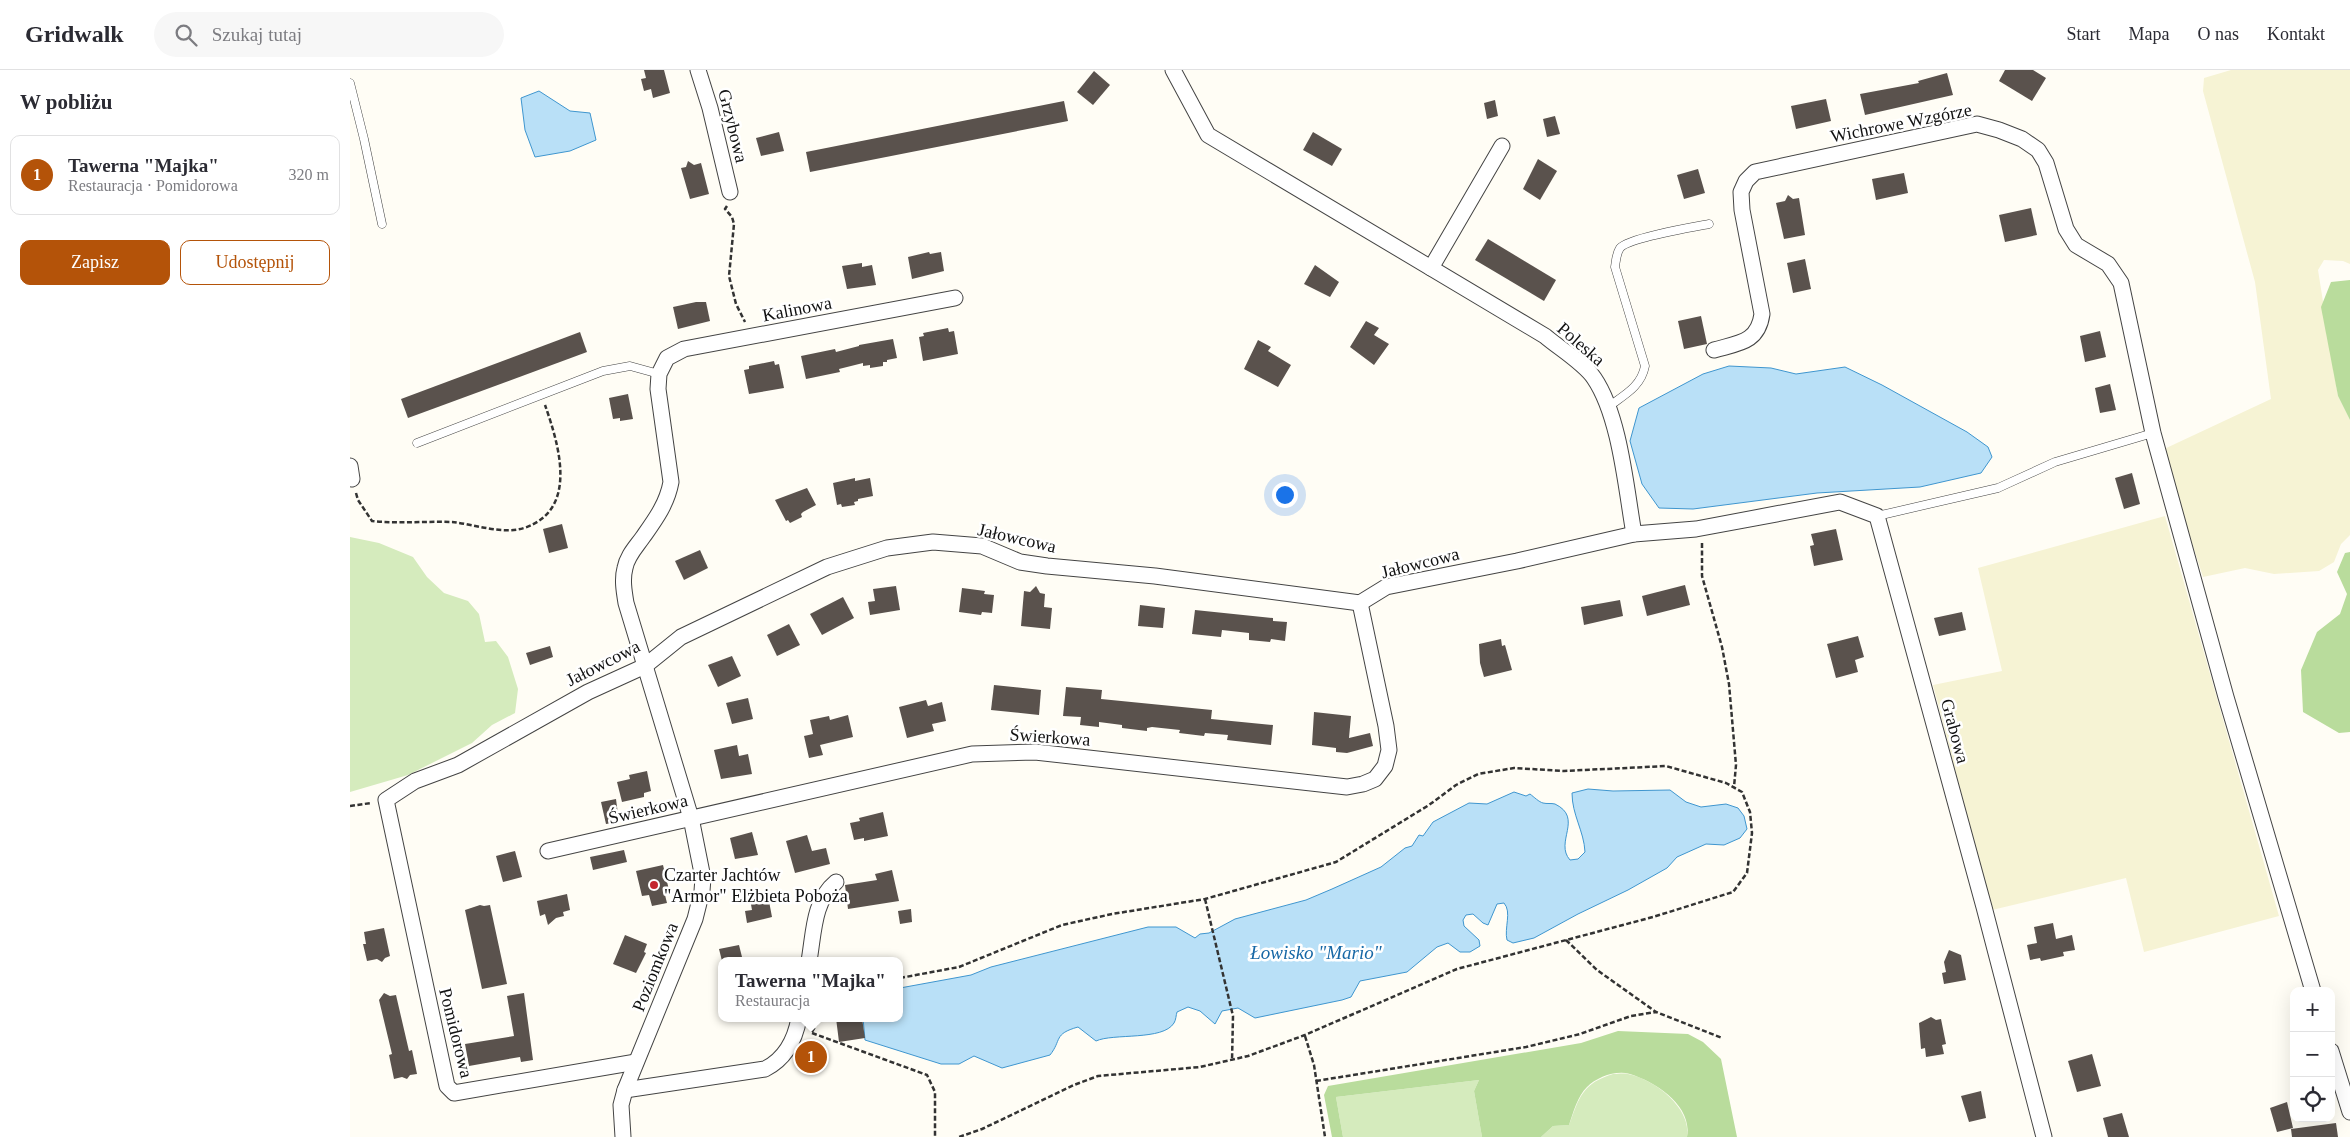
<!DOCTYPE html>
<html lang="pl">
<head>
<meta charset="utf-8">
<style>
  body { margin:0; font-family:"Times New Roman",serif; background:#f7f7f7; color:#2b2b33 }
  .controls { position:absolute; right:15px; bottom:15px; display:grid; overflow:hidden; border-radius:10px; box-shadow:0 5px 20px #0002 }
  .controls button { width:45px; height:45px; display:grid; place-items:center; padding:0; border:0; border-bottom:1px solid #e1e1e2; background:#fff; color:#2b2b33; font:25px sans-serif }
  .you { position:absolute; left:934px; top:424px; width:18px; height:18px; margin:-12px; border:4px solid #fff; border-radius:50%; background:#1a73e8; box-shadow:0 0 0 8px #1a73e833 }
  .badge { display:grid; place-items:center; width:32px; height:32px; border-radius:50%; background:#b45309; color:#fff; font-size:16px; font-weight:700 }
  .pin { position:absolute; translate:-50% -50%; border:2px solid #fff; box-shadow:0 1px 5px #0006 }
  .popup { position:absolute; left:368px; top:887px; width:185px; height:65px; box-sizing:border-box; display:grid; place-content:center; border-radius:10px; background:#fff; filter:drop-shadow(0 1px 4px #0005); font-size:16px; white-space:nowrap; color:#7c7c81 }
  .popup b { font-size:19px; color:#2b2b33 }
  .popup::after { content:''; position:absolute; left:50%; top:100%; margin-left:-10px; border:10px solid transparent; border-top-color:#fff }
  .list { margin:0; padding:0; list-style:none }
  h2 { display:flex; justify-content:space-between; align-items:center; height:65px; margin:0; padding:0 20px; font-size:21px }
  h2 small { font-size:16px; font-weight:400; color:#7c7c81 }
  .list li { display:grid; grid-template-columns:32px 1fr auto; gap:15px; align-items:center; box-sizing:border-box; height:80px; margin:0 10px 10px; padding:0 10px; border:1px solid #e1e1e2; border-radius:10px }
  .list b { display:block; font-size:19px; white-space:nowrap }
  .list p { margin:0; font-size:16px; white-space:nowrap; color:#7c7c81 }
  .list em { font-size:16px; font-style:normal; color:#7c7c81 }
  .actions { display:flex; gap:10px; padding:15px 20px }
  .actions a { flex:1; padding:11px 0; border:1px solid #b45309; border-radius:10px; text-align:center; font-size:18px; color:#b45309 }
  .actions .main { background:#b45309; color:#fff }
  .icon { flex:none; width:28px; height:28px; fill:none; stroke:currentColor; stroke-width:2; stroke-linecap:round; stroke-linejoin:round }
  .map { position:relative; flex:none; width:2000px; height:1067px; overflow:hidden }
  header { display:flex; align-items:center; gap:30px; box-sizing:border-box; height:70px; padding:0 25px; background:#fff; border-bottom:1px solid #e1e1e2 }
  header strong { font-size:24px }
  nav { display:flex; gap:28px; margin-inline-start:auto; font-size:18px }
  .search { width:350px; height:45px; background:#f7f7f7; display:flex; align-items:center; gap:12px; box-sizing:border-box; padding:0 18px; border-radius:28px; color:#7c7c81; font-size:19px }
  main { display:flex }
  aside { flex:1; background:#fff }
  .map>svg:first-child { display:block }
</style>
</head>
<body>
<header>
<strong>Gridwalk</strong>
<div class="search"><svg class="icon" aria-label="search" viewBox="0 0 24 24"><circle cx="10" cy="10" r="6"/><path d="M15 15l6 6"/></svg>Szukaj tutaj</div>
<nav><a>Start</a><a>Mapa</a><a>O nas</a><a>Kontakt</a></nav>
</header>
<main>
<aside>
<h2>W pobliżu<small></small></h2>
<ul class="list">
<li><span class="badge">1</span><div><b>Tawerna &quot;Majka&quot;</b><p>Restauracja · Pomidorowa</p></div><em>320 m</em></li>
</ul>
<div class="actions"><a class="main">Zapisz</a><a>Udostępnij</a></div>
</aside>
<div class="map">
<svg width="2000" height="1067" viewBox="0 0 2000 1067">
  <rect width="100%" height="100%" fill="#fffdf5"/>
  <g fill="#f6f3d4">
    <path d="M 1881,0 L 2000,0 L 2000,194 L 1993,191 L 1974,190 L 1968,200 L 1988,326 L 2000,350 L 2000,465 L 1991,474 L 1984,492 L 1969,501 L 1924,504 L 1895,498 L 1853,507 L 1812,380 L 1921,329 L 1905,212 L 1853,21 L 1854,8 Z"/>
    <path d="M 1815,446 L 1929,846 L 1794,882 L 1776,808 L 1642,840 L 1583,615 L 1652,601 L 1628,498 Z"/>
  </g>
  <g fill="#d5ebbd">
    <path d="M 0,467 L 29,473 L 63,487 L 77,507 L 94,523 L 118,531 L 129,544 L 135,572 L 146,571 L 158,587 L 168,619 L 165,643 L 142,655 L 122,673 L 58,705 L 0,722 Z"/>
    <path d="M 1263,1004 C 1267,1004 1274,1003 1278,1004 C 1304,1009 1342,1038 1337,1067 L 1191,1067 L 1203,1056 L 1219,1055 C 1229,1027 1233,1013 1263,1004 Z"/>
    <path d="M 1129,1010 L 1124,1021 L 1132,1067 L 993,1067 L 986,1027 Z"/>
  </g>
  <g fill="#b9dc9c">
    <path d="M 2000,210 L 2000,350 L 1988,326 L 1971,237 L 1981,212 Z"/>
    <path d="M 2000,482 L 2000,662 L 1989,663 L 1953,642 L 1951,600 L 1967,562 L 1990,544 L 1997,524 L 1987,502 L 1995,483 Z"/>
    <path d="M 1268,961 L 1338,964 L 1353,972 L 1371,989 L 1387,1067 L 1337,1067 C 1343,1036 1306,1012 1280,1004 C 1266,1000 1247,1007 1237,1017 C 1228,1025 1223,1043 1219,1055 L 1203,1056 L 1191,1067 L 1132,1067 L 1124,1021 L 1129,1010 L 986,1027 L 993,1067 L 982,1067 L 974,1025 L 978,1016 L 1231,973 Z"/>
  </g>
  <g fill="#b9e0f7" stroke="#3f96cf">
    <path d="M 189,21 L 220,41 L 240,43 L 246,70 L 220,81 L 185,87 L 175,60 L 171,28 Z"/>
    <path d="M 1379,296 L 1421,298 L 1446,304 L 1495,297 L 1532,315 L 1617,362 L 1638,377 L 1642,387 L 1631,403 L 1570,417 L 1467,423 L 1343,439 L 1309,438 L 1292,414 L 1280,371 L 1289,338 L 1353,304 Z"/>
    <path d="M 1238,719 L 1263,721 L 1320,720 L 1336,732 L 1351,737 L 1376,734 L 1388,738 L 1394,746 L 1397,759 L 1390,768 L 1374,775 L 1356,774 L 1327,787 L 1317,798 L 1278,820 L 1228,844 L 1184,868 L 1163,873 L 1157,870 C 1154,858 1162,842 1154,833 L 1147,834 L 1138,855 L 1133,853 L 1123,844 L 1116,845 L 1113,850 L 1114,856 L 1129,870 L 1130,876 L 1120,882 L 1110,882 L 1098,873 L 1087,877 L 1057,902 L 1010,911 L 1001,927 L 992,930 L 905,948 L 888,938 L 872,941 L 865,954 L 850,941 L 838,937 L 827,942 C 826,945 826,950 824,953 C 813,971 763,963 746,971 L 728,957 C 703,964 712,970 700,985 L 652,998 L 624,986 L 609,994 L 591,994 L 515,970 L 513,948 L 550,948 L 550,918 L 621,905 L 641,897 L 798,857 L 826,857 L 845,868 L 850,864 L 859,863 L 885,849 L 956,830 L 982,819 L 1031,797 L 1055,778 L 1062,776 L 1069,765 L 1073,766 L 1083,752 L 1119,733 L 1137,734 L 1164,722 L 1176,726 L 1180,724 C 1184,727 1189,732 1193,733 C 1197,734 1201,733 1205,734 C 1234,748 1204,772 1220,790 L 1228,789 L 1235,782 C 1234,761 1222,745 1222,723 Z"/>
  </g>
  <g fill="#5a524d">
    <path d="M 294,0 L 314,0 L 320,23 L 303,28 L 301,19 L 294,21 L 291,9 L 296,8 Z"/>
    <path d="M 1655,0 L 1683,0 L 1696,8 L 1682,31 L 1649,11 Z"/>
    <path d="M 744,1 L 760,15 L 743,35 L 727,22 Z"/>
    <path d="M 1597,3 L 1603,25 L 1515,45 L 1510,24 L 1569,13 L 1568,11 Z"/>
    <path d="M 1476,29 L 1481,51 L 1446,59 L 1441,36 Z"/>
    <path d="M 1145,30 L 1148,46 L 1137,49 L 1134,33 Z"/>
    <path d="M 714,31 L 718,51 L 460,102 L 456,82 Z"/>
    <path d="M 1205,46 L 1210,64 L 1197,67 L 1193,49 Z"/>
    <path d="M 429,62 L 434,81 L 411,86 L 406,68 Z"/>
    <path d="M 963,62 L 992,79 L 982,96 L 953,80 Z"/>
    <path d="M 1188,89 L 1207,101 L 1190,130 L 1173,119 Z"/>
    <path d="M 338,91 L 344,95 L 351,93 L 359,124 L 340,129 L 331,98 L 336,97 Z"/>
    <path d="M 1348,99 L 1355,123 L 1334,129 L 1327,105 Z"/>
    <path d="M 1554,103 L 1558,123 L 1526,130 L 1522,109 Z"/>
    <path d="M 1438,125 L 1443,129 L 1449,128 L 1455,165 L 1434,169 L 1426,133 L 1435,131 Z"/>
    <path d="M 1681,138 L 1687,165 L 1655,172 L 1649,145 Z"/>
    <path d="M 1138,169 L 1206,210 L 1194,231 L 1125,190 Z"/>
    <path d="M 579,182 L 580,184 L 591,182 L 594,201 L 562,209 L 558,187 Z"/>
    <path d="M 1455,189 L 1461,219 L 1443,223 L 1437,193 Z"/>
    <path d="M 512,193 L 512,197 L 522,195 L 526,215 L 497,219 L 492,196 Z"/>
    <path d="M 965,195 L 989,212 L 980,227 L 954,214 Z"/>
    <path d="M 346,232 L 356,232 L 360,251 L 328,259 L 323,237 Z"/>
    <path d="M 1351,246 L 1357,274 L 1334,279 L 1328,251 Z"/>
    <path d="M 1016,251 L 1029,258 L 1024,265 L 1039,274 L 1024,295 L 1000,277 Z"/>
    <path d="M 598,258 L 599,262 L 604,261 L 608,284 L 573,291 L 569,267 L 574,266 L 573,263 Z"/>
    <path d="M 1750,261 L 1756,287 L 1735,292 L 1730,266 Z"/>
    <path d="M 230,262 L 237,282 L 58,348 L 51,329 Z"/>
    <path d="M 543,269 L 547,288 L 537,290 L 537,292 L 533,292 L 533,296 L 520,298 L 520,295 L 513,296 L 513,293 L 489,299 L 490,302 L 456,309 L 451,286 L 485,279 L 486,282 L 509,276 L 509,275 Z"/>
    <path d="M 908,270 L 921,277 L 918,281 L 941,295 L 928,317 L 894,299 Z"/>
    <path d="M 424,291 L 425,295 L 429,294 L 434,318 L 399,324 L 394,300 L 399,299 L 399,296 Z"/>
    <path d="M 1760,314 L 1766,340 L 1750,343 L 1745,318 Z"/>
    <path d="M 278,324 L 283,349 L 270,351 L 270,348 L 263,349 L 259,328 Z"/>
    <path d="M 1782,403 L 1790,434 L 1774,439 L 1765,408 Z"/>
    <path d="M 505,408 L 505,411 L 520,408 L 523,426 L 508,429 L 508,431 L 504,432 L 505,435 L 492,437 L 491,434 L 487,435 L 483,413 Z"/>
    <path d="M 457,418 L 466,435 L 453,442 L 451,444 L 452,447 L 440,453 L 438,450 L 436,451 L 425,430 Z"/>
    <path d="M 212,454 L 218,478 L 199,483 L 193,459 Z"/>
    <path d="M 1486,459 L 1493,490 L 1464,496 L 1460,476 L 1464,475 L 1461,464 Z"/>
    <path d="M 350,480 L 358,498 L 334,510 L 325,491 Z"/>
    <path d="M 1335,515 L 1340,535 L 1297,546 L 1292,526 Z"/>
    <path d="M 546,516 L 550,540 L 520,545 L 518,532 L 525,531 L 523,519 Z"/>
    <path d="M 686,516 L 690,523 L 695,524 L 694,537 L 702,538 L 700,559 L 671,556 L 674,521 L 680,522 Z"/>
    <path d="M 612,518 L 635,521 L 634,524 L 644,525 L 642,543 L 632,542 L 631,545 L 609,542 Z"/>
    <path d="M 493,527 L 504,548 L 472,565 L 460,544 Z"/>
    <path d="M 1270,530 L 1273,546 L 1234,555 L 1231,537 Z"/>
    <path d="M 790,535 L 815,538 L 813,558 L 788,556 Z"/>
    <path d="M 845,540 L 923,548 L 923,551 L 937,552 L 935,571 L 921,569 L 920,572 L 899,570 L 899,563 L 872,560 L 871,567 L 842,564 Z"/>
    <path d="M 1612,542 L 1616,560 L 1589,566 L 1584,548 Z"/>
    <path d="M 439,554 L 450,575 L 427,586 L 417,565 Z"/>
    <path d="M 1508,566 L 1514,587 L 1505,590 L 1508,602 L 1486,608 L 1477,574 Z"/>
    <path d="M 1151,569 L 1152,576 L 1155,575 L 1162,600 L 1134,607 L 1130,593 L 1129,574 Z"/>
    <path d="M 200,576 L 203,587 L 180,595 L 176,583 Z"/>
    <path d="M 382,586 L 391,606 L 368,617 L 358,595 Z"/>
    <path d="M 644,615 L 691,620 L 689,645 L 641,640 Z"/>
    <path d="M 716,617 L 752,620 L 751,629 L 862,640 L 861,649 L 923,655 L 921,675 L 877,670 L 878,665 L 855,663 L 854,666 L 829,663 L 830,660 L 802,657 L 797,658 L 797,661 L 772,658 L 772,655 L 749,652 L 749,657 L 730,655 L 731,647 L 713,646 Z"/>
    <path d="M 398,628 L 403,649 L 382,654 L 376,633 Z"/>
    <path d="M 576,630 L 578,636 L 592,632 L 596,651 L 582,654 L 584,661 L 557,668 L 549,637 Z"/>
    <path d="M 964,642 L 1001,646 L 999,668 L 1020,663 L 1023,676 L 997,683 L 986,682 L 986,678 L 962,675 Z"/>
    <path d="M 498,645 L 503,667 L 470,675 L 473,685 L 459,688 L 454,666 L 463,664 L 460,650 L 479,646 L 480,650 Z"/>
    <path d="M 387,675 L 389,686 L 398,684 L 402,704 L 371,709 L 364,680 Z"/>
    <path d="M 297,701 L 301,721 L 294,723 L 294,727 L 272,732 L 267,712 L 280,709 L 279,705 Z"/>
    <path d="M 266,729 L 269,752 L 256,754 L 251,732 Z"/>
    <path d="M 533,742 L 538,766 L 514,771 L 514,768 L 504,770 L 500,753 L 510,751 L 509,748 Z"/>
    <path d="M 402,762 L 408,785 L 385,789 L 380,768 Z"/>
    <path d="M 457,765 L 462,781 L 476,778 L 480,794 L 445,803 L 436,771 Z"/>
    <path d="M 274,780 L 277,792 L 243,800 L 240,787 Z"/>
    <path d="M 165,781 L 172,807 L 153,812 L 146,786 Z"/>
    <path d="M 313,795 L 319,820 L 314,821 L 317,833 L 302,836 L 299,825 L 292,826 L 286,801 Z"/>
    <path d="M 542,800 L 549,831 L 498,839 L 495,815 L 527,810 L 525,804 Z"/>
    <path d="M 217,824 L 220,840 L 213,842 L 214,846 L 206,848 L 198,855 L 195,844 L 190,846 L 187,831 Z"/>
    <path d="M 418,826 L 422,847 L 397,853 L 395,841 L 402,840 L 400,829 Z"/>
    <path d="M 130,835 L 134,836 L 140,835 L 157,914 L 132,919 L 115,840 Z"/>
    <path d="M 561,839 L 562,852 L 550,854 L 548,841 Z"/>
    <path d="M 1703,853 L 1706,869 L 1722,865 L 1725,880 L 1713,882 L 1714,886 L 1691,891 L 1690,888 L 1680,890 L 1677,875 L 1687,873 L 1684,857 Z"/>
    <path d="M 34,858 L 40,886 L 35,888 L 32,892 L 27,889 L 17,891 L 13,874 L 16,874 L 14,862 Z"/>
    <path d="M 275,865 L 297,874 L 294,882 L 296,883 L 286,903 L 263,894 Z"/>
    <path d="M 389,875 L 393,891 L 372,891 L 369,879 Z"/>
    <path d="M 1599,880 L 1611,885 L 1616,910 L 1594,914 L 1592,903 L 1596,902 L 1594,892 Z"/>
    <path d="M 34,923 L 40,926 L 46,925 L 59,981 L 62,980 L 67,1004 L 60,1005 L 57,1009 L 52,1007 L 44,1009 L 39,985 L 42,984 L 29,930 Z"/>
    <path d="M 174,923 L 183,990 L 171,992 L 170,987 L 119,996 L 115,974 L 164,966 L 157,926 Z"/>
    <path d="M 1581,947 L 1586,950 L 1591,949 L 1596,974 L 1592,975 L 1594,984 L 1576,987 L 1575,978 L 1571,979 L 1569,953 Z"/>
    <path d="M 486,948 L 512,948 L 515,968 L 489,972 Z"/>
    <path d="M 467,977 L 472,999 L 454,1003 L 449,982 Z"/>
    <path d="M 1742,984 L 1751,1016 L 1727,1022 L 1718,991 Z"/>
    <path d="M 1631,1021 L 1636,1048 L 1619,1052 L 1611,1026 Z"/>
    <path d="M 1937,1032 L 1943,1058 L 1927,1062 L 1920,1038 Z"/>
    <path d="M 1772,1043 L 1779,1067 L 1758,1067 L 1753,1048 Z"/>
    <path d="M 1986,1053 L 1988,1067 L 1942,1067 L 1941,1059 Z"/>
  </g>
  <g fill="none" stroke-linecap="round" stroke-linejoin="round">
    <g stroke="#444" stroke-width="9">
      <g id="service">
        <path d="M 0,13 L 14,69 L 32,154"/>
        <path d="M 1258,337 C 1274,325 1291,317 1295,296 L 1265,197 C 1266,191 1266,184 1270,178 C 1278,168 1343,157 1359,154"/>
        <path d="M 67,373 L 253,301 L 280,296 L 309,304"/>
        <path d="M 1527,446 L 1648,418 L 1705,392 L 1803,363"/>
      </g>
    </g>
    <g stroke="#444" stroke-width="17">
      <g id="minor">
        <path d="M 348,0 L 360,38 L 380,122"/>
        <path d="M 823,0 L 858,65 L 1195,266 C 1209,278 1234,293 1244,308 C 1270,346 1276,419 1284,464"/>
        <path d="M 1081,198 L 1152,76"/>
        <path d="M 1364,280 C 1388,273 1408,273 1412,244 L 1392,140 L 1391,122 L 1396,111 L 1405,102 L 1627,54 L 1649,60 L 1672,69 L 1688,80 L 1696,93 L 1716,159 L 1726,175 L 1758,194 L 1771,213 L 1803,363 L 1876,627 L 1963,921"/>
        <path d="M 0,396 L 2,409"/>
        <path d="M 198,781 L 622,684 L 685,682 L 997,717 L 1013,714 L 1025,709 L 1035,696 L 1039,680 L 1036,656 L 1010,533"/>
        <path d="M 459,891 C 464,863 463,831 486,812"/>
        <path d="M 1981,981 L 2000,1042"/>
        <path d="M 286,992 L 104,1023 L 97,1016 L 36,730 L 65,711 L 108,695 L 238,622 L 295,596 L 331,567 L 477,497 L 537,478 L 583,472 L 632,476 L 670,492 L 697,496 L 805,506 L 1010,533 L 1036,517 L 1167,491 L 1284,464 L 1346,459 L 1490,432 L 1527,446 L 1634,837 L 1694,1067"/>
        <path d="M 275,1020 L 415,999 C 435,989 445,970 449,948"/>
        <path d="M 273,1067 L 271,1035 L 275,1020 L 345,849 L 352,821 L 353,808 L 341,748 L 276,533 C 274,521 272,509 275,498 C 277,486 286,477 293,467 C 305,450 317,434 321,412 L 308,319 L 309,304 L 317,288 L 334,279 L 605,228"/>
      </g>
    </g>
    <g stroke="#333" stroke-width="2.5" stroke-dasharray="5 2.5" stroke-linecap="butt">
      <path d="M 377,136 L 375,139 L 382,147 L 384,154 L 379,206 L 386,234 L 395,252"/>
      <path d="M 6,423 L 8,430 L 22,451 C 49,454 75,451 102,452 C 124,454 152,465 174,458 C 229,440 209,375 195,335"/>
      <path d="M 1352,473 L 1352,506 L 1372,577 L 1379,614 L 1386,695 L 1384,717"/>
      <path d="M 0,736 L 21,733"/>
      <path d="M 855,829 L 883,946 L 882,991"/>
      <path d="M 1216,870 L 1247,900 L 1306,942 L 1372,968"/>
      <path d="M 550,908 L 609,897 L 712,855 L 762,844 L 855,829 L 986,792 L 1079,735 L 1106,715 L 1128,704 L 1164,698 L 1214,701 L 1316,696 L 1376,713 L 1392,722 L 1400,742 L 1402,763 L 1397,803 L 1383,822 L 1303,847 L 1107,899 L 955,965 L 898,986 L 850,997 L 748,1006 L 724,1015 L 632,1059 L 609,1067"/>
      <path d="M 462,962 L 470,948"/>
      <path d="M 462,963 L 577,1005 L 585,1022 L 585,1067"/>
      <path d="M 955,966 L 964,995 L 975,1067"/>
      <path d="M 966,1011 L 1176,977 L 1230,964 L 1281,946 L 1306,942"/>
    </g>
    <use href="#service" stroke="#fff" stroke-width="8"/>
    <use href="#minor" stroke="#fff" stroke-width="15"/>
  </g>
  <circle fill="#c4262e" stroke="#fff" stroke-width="2" cx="304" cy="815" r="5"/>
  <g text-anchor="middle" stroke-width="5" stroke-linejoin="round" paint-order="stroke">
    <g font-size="18" fill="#111" stroke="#fff">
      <text transform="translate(1551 53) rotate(-11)" y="6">Wichrowe Wzgórze</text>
      <text transform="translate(383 56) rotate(76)" y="6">Grzybowa</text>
      <text transform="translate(447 239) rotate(-11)" y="6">Kalinowa</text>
      <text transform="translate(1231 274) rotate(41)" y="6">Poleska</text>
      <text transform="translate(667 468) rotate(13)" y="6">Jałowcowa</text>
      <text transform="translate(1070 493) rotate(-14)" y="6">Jałowcowa</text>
      <text transform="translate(253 593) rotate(-27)" y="6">Jałowcowa</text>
      <text transform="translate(1605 661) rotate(75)" y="6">Grabowa</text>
      <text transform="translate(700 667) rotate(4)" y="6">Świerkowa</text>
      <text transform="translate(298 739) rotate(-13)" y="6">Świerkowa</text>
      <text transform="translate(305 897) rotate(-68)" y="6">Poziomkowa</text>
      <text transform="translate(106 963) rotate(76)" y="6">Pomidorowa</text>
    </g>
    <g font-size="18" fill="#111" stroke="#fff" text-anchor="start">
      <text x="314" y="811">Czarter Jachtów<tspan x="314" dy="21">"Armor" Elżbieta Poboża</tspan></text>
    </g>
    <g font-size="19" font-style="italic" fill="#1768a6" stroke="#fff">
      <text x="966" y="889">Łowisko "Mario"</text>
    </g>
  </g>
</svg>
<div class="controls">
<button>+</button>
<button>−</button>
<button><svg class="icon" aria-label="locate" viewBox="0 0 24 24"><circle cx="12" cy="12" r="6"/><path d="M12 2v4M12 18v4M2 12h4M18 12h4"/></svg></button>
</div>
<div class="you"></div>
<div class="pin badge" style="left:461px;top:987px">1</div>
<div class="popup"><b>Tawerna &quot;Majka&quot;</b>Restauracja</div>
</div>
</main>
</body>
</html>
